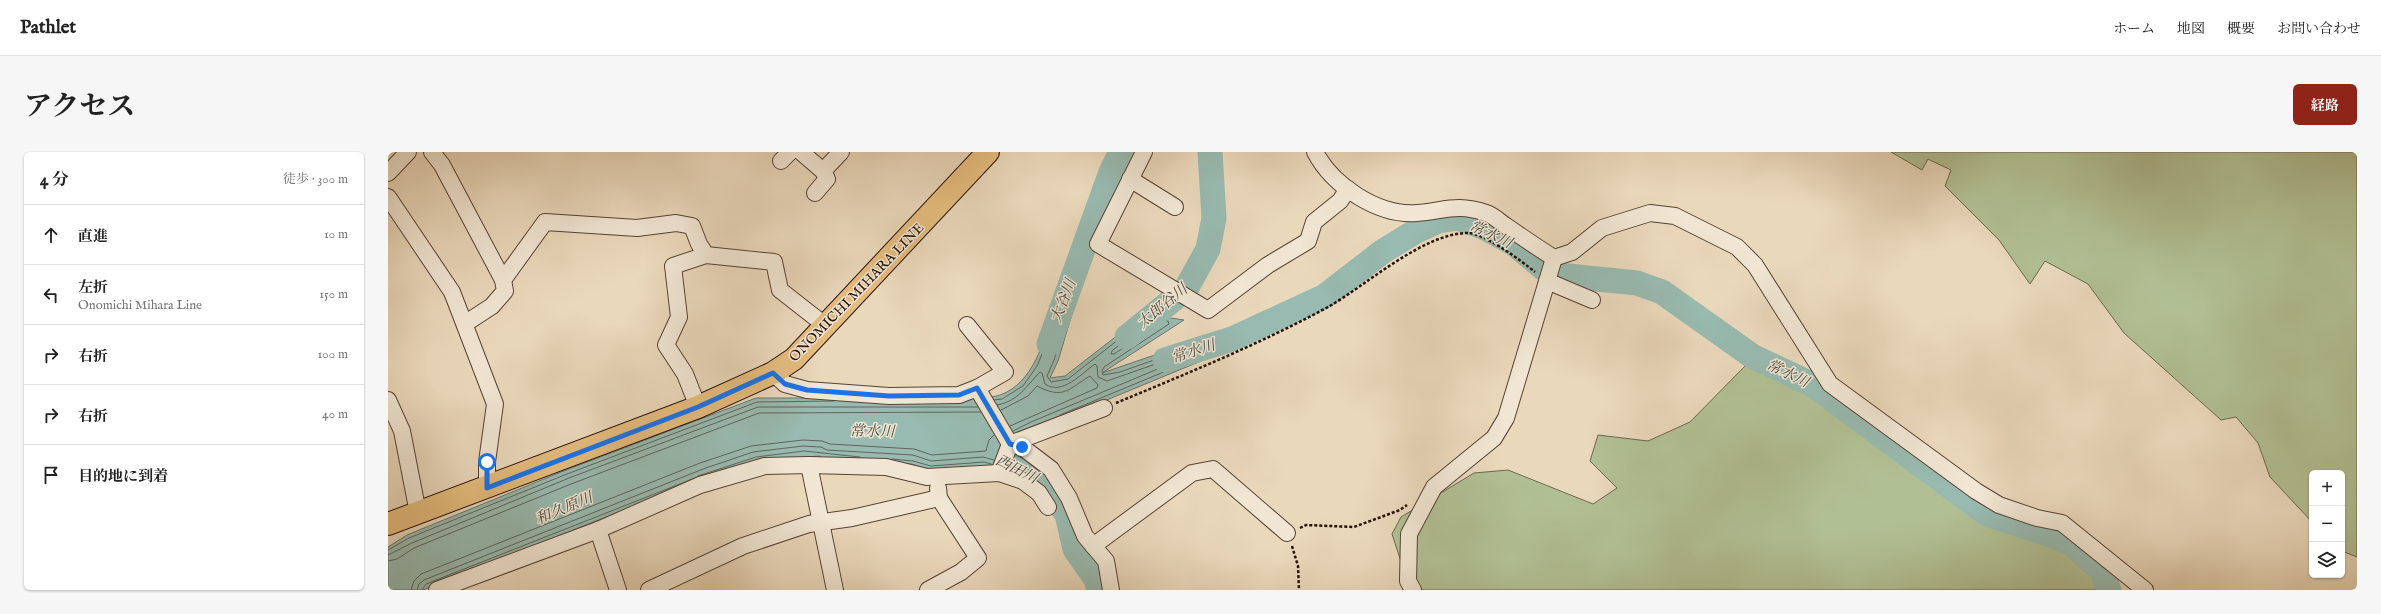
<!DOCTYPE html>
<html lang="ja">
<head>
<meta charset="utf-8">
<style>
  body { margin:0; font-family:"IM FELL English","Noto Serif JP",serif; background:#f6f6f6; color:#222 }
  .controls { position:absolute; right:12px; bottom:12px; display:grid; overflow:hidden; border-radius:6px; box-shadow:0 1px 3px #0004 }
  .controls button { width:36px; height:36px; display:grid; place-items:center; padding:0; border:0; border-bottom:1px solid #e0e0e0; background:#fff; color:#222; font:20px sans-serif }
  .stop { position:absolute; width:12px; height:12px; margin:-9px; border:3px solid #1a73e8; border-radius:50%; background:#fff }
  .stop.end { background:#1a73e8; border-color:#fff; box-shadow:0 1px 4px #0008 }
  .list { margin:0; padding:0; list-style:none }
  h2 { display:flex; justify-content:space-between; align-items:center; height:52px; margin:0; padding:0 16px; font-size:17px }
  h2 small { font-size:13px; font-weight:400; color:#767676 }
  .list li { display:grid; grid-template-columns:26px 1fr auto; gap:12px; align-items:center; box-sizing:border-box; height:60px; padding:0 16px; border-top:1px solid #e0e0e0 }
  .list b { display:block; font-size:15px; white-space:nowrap }
  .list p { margin:0; font-size:13px; white-space:nowrap; color:#767676 }
  .list em { font-size:13px; font-style:normal; color:#767676 }
  .icon { flex:none; width:22px; height:22px; fill:none; stroke:currentColor; stroke-width:2; stroke-linecap:round; stroke-linejoin:round }
  .map { position:relative; flex:none; width:1969px; height:438px; overflow:hidden; border-radius:6px }
  header { display:flex; align-items:center; gap:24px; box-sizing:border-box; height:56px; padding:0 20px; background:#fff; border-bottom:1px solid #e0e0e0 }
  header strong { font-size:19px }
  nav { display:flex; gap:22px; margin-inline-start:auto; font-size:14px }
  .intro { display:flex; align-items:center; justify-content:space-between; box-sizing:border-box; height:96px; padding:0 24px }
  h1 { margin:0; font-size:28px }
  .button { padding:10px 18px; border-radius:6px; background:#8f2418; color:#fff; font-size:14px; font-weight:700 }
  main { display:flex; gap:24px; padding:0 24px }
  aside { flex:1; background:#fff; border-radius:6px; box-shadow:0 1px 3px #0004 }
  .map>svg:first-child { display:block }
</style>
</head>
<body>
<header>
<strong>Pathlet</strong>
<nav><a>ホーム</a><a>地図</a><a>概要</a><a>お問い合わせ</a></nav>
</header>
<div class="intro"><h1>アクセス</h1><a class="button">経路</a></div>
<main>
<aside>
<h2>4 分<small>徒歩 · 300 m</small></h2>
<ul class="list">
<li><svg class="icon" aria-label="ahead" viewBox="0 0 24 24"><path d="M12 20V5M6 11l6-6 6 6"/></svg><div><b>直進</b></div><em>10 m</em></li>
<li><svg class="icon" aria-label="left" viewBox="0 0 24 24"><path d="M17 20v-9H6M10 6l-5 5 5 5"/></svg><div><b>左折</b><p>Onomichi Mihara Line</p></div><em>150 m</em></li>
<li><svg class="icon" aria-label="right" viewBox="0 0 24 24"><path d="M7 20v-9h11M14 6l5 5-5 5"/></svg><div><b>右折</b></div><em>100 m</em></li>
<li><svg class="icon" aria-label="right" viewBox="0 0 24 24"><path d="M7 20v-9h11M14 6l5 5-5 5"/></svg><div><b>右折</b></div><em>40 m</em></li>
<li><svg class="icon" aria-label="arrive" viewBox="0 0 24 24"><path d="M6 21V4h12l-3 4 3 4H6"/></svg><div><b>目的地に到着</b></div></li>
</ul>
</aside>
<div class="map">
<svg width="1969" height="438" viewBox="0 0 1969 438">
  <rect width="100%" height="100%" fill="#ead8bb"/>
  <filter id="stains"><feTurbulence type="fractalNoise" baseFrequency=".005" numOctaves="4"/><feColorMatrix values="0 0 0 0 .2 0 0 0 0 .09 0 0 0 0 .02 0 0 0 .5 -.17"/></filter>
  <radialGradient id="worn" r=".72"><stop offset=".6" stop-color="#630" stop-opacity="0"/><stop offset="1" stop-color="#630" stop-opacity=".3"/></radialGradient>
  <g fill="#b1c094" stroke="#6b684e">
    <path d="M 1503,0 L 1969,0 L 1969,405 L 1954,399 L 1954,321 L 1924,321 L 1924,370 L 1882,325 L 1870,291 L 1848,265 L 1833,268 L 1736,181 L 1700,132 L 1657,109 L 1642,132 L 1611,88 L 1557,34 L 1563,18 L 1540,7 L 1534,18 Z"/>
    <path d="M 1360,211 L 1421,240 L 1595,370 L 1680,400 L 1707,424 L 1712,438 L 1028,438 L 1017,422 L 1004,382 L 1013,365 L 1086,321 L 1120,318 L 1205,352 L 1229,336 L 1202,309 L 1210,283 L 1260,289 L 1302,270 Z"/>
  </g>
  <path fill="#98bab0" stroke="#6a766d" d="M 667,160 L 684,162 L 670,209 L 662,226 L 677,224 L 757,162 L 796,168 L 714,221 L 808,189 L 813,209 L 646,278 L 613,296 L 636,307 L 663,330 L 681,360 L 667,358 L 652,339 L 596,314 L 542,319 L 524,312 L 433,307 L 432,304 L 368,309 L 318,325 L 35,438 L 0,438 L 0,395 L 19,383 L 178,318 L 368,246 L 584,246 C 592,245 604,246 612,243 C 646,231 655,189 667,160 Z"/>
  <g fill="none" stroke-linecap="round" stroke-linejoin="round">
    <g stroke="#5e655c" stroke-width="1">
      <path d="M 759,172 L 766,173 L 767,175 L 726,202 L 723,202 L 724,199 Z"/>
      <path d="M 606,248 L 614,247 L 635,234 L 649,214 L 670,164 L 679,167 L 666,208 L 659,224 L 663,230 L 680,227 L 758,166 L 780,169 L 781,172 L 716,215 L 714,219 L 715,223 L 732,220 L 803,195 L 805,196 L 807,207 L 672,263"/>
      <path d="M 609,253 C 630,250 639,233 652,220 L 654,221 L 657,232 C 674,244 694,221 707,212 L 709,214 L 710,225 L 719,229 L 782,207 L 785,208 L 784,211 L 643,270 L 625,279"/>
      <path d="M 613,258 L 640,244 L 649,234 C 676,248 680,237 702,224 L 710,233 L 709,236 L 622,274"/>
      <path d="M 504,307 L 525,309 L 543,314 L 596,310 L 603,312"/>
      <path d="M 626,307 L 660,332 L 669,347 L 667,350"/>
      <path d="M 310,324 L 368,305 L 416,299 L 472,305"/>
      <path d="M 0,398 L 21,386 L 179,322 L 369,250 L 446,249"/>
      <path d="M 0,403 L 24,391 L 181,326 L 370,255 L 590,255"/>
      <path d="M 0,409 L 9,407 L 26,396 L 183,332 L 371,261 L 593,260"/>
      <path d="M 23,438 L 26,429 L 33,422 L 312,311 L 363,294 L 415,288 L 434,289 L 442,292 L 526,297 L 544,303 L 598,299 L 601,288 L 606,283"/>
      <path d="M 29,438 L 31,432 L 36,428 L 315,317 L 365,300 L 415,294 L 433,295 L 439,298 L 525,303 L 543,309 L 595,305 L 606,308"/>
      <path d="M 34,438 L 38,432 L 307,326"/>
    </g>
    <g stroke="#98bab0" stroke-width="25">
      <path d="M 739,185 L 798,137 L 820,97 L 826,66 L 822,0"/>
      <path d="M 661,192 L 723,20 L 733,0"/>
      <path d="M 777,208 L 844,187 L 937,144 L 994,100 L 1028,79 L 1050,69 L 1070,66 L 1095,75 L 1125,91 L 1155,116 L 1170,123 L 1249,131 L 1274,140 L 1364,204 L 1425,233 L 1599,362 L 1663,383 L 1684,392 L 1714,419 L 1721,438"/>
      <path d="M 656,331 L 679,362 L 687,397 L 708,427 L 711,438"/>
    </g>
    <g stroke="#564235" stroke-width="18">
      <g id="street">
        <path d="M 44,0 L 54,13 L 115,128 L 117,139 L 104,154 L 78,171"/>
        <path d="M 413,0 L 435,19 L 439,27 L 427,41"/>
        <path d="M 756,0 L 710,92 L 820,158 L 880,113 L 920,89 L 926,70 L 952,49 L 960,37"/>
        <path d="M 927,0 C 945,34 990,64 1029,61 C 1056,59 1069,51 1098,61 C 1105,63 1112,70 1118,74 C 1134,85 1150,96 1166,106 L 1184,100 L 1214,76 L 1262,61 L 1287,64 L 1349,95 L 1367,113 L 1442,232 L 1588,339 L 1611,353 L 1649,366 L 1674,371 L 1757,438"/>
        <path d="M 393,9 L 402,0"/>
        <path d="M 435,19 L 453,0"/>
        <path d="M 0,21 L 20,0"/>
        <path d="M 742,27 L 787,55"/>
        <path d="M 0,45 L 64,140 L 107,252 L 99,310 L 99,335"/>
        <path d="M 115,128 L 157,70 L 249,76 L 288,71 L 304,74 L 311,92 L 318,103 L 386,110 L 392,138 L 438,174"/>
        <path d="M 1159,129 L 1204,148"/>
        <path d="M 385,221 L 397,232 L 419,238 L 501,244 L 571,243 L 589,236 L 617,220 L 579,173"/>
        <path d="M 589,236 L 622,292 L 634,295 L 663,317 L 681,346 L 697,384 L 718,409 L 723,438"/>
        <path d="M 0,248 L 14,279 L 30,361"/>
        <path d="M 310,255 L 297,222 L 278,193 L 291,165 L 285,114 L 318,103"/>
        <path d="M 421,313 L 447,438"/>
        <path d="M 611,321 L 622,292 L 716,256"/>
        <path d="M 210,378 L 230,438"/>
        <path d="M 705,394 L 804,321 L 825,317 L 899,381"/>
        <path d="M 49,438 L 210,378 L 312,333 L 377,314 L 421,313 L 498,315 L 539,325 L 611,321 L 635,329 L 651,341 L 660,355"/>
        <path d="M 261,438 L 355,394 L 421,372 L 464,366 L 551,346"/>
        <path d="M 540,438 L 573,420 L 590,406 L 551,346 L 550,336"/>
        <path d="M 1025,438 L 1020,429 L 1021,382 L 1046,335 L 1106,286 L 1118,266 L 1166,106"/>
      </g>
    </g>
    <g stroke="#251008" stroke-width="24">
      <path id="primary" d="M 0,372 L 310,255 L 385,221 L 406,207 L 600,0"/>
    </g>
    <g stroke="#251008" stroke-width="2.5" stroke-dasharray="3 2" stroke-linecap="butt">
      <path d="M 728,251 C 800,221 872,192 940,155 C 979,133 1035,81 1080,81 C 1096,81 1135,110 1147,120"/>
      <path d="M 912,376 L 918,373 L 966,375 L 1012,358 L 1019,353"/>
      <path d="M 904,394 L 910,414 L 911,438"/>
    </g>
    <use href="#street" stroke="#f1e6d3" stroke-width="16"/>
    <use href="#primary" stroke="#e5bc7e" stroke-width="22"/>
  </g>
  <g fill="none" stroke-linecap="round" stroke-linejoin="round">
    <path stroke="#1a73e8" stroke-width="5" d="M 99,310 L 99,336 L 310,255 L 385,221 L 397,232 L 419,238 L 501,244 L 571,243 L 589,236 L 622,292 L 634,295"/>
  </g>
  <g text-anchor="middle" stroke-width="3" stroke-linejoin="round" paint-order="stroke">
    <g font-size="14" fill="#251008" stroke="#f1e6d3">
      <text transform="translate(468 140) rotate(-46)" y="5">ONOMICHI MIHARA LINE</text>
    </g>
    <g font-size="15" font-style="italic" fill="#4d4c43" stroke="#f1e6d3">
      <text transform="translate(1103 82) rotate(26)" y="5">常水川</text>
      <text transform="translate(675 149) rotate(-69)" y="5">大谷川</text>
      <text transform="translate(774 154) rotate(-40)" y="5">太郎谷川</text>
      <text transform="translate(805 199) rotate(-18)" y="5">常水川</text>
      <text transform="translate(1400 221) rotate(26)" y="5">常水川</text>
      <text transform="translate(484 279) rotate(1)" y="5">常水川</text>
      <text transform="translate(629 317) rotate(27)" y="5">西田川</text>
      <text transform="translate(176 356) rotate(-23)" y="5">和久原川</text>
    </g>
  </g>
  <rect width="100%" height="100%" filter="url(#stains)"/>
  <rect width="100%" height="100%" fill="url(#worn)"/>
</svg>
<div class="controls">
<button>+</button>
<button>−</button>
<button><svg class="icon" aria-label="layers" viewBox="0 0 24 24"><path d="M12 4l9 5-9 5-9-5zM3 14l9 5 9-5"/></svg></button>
</div>
<div class="stop" style="left:99px;top:310px"></div>
<div class="stop end" style="left:634px;top:295px"></div>
</div>
</main>
</body>
</html>
